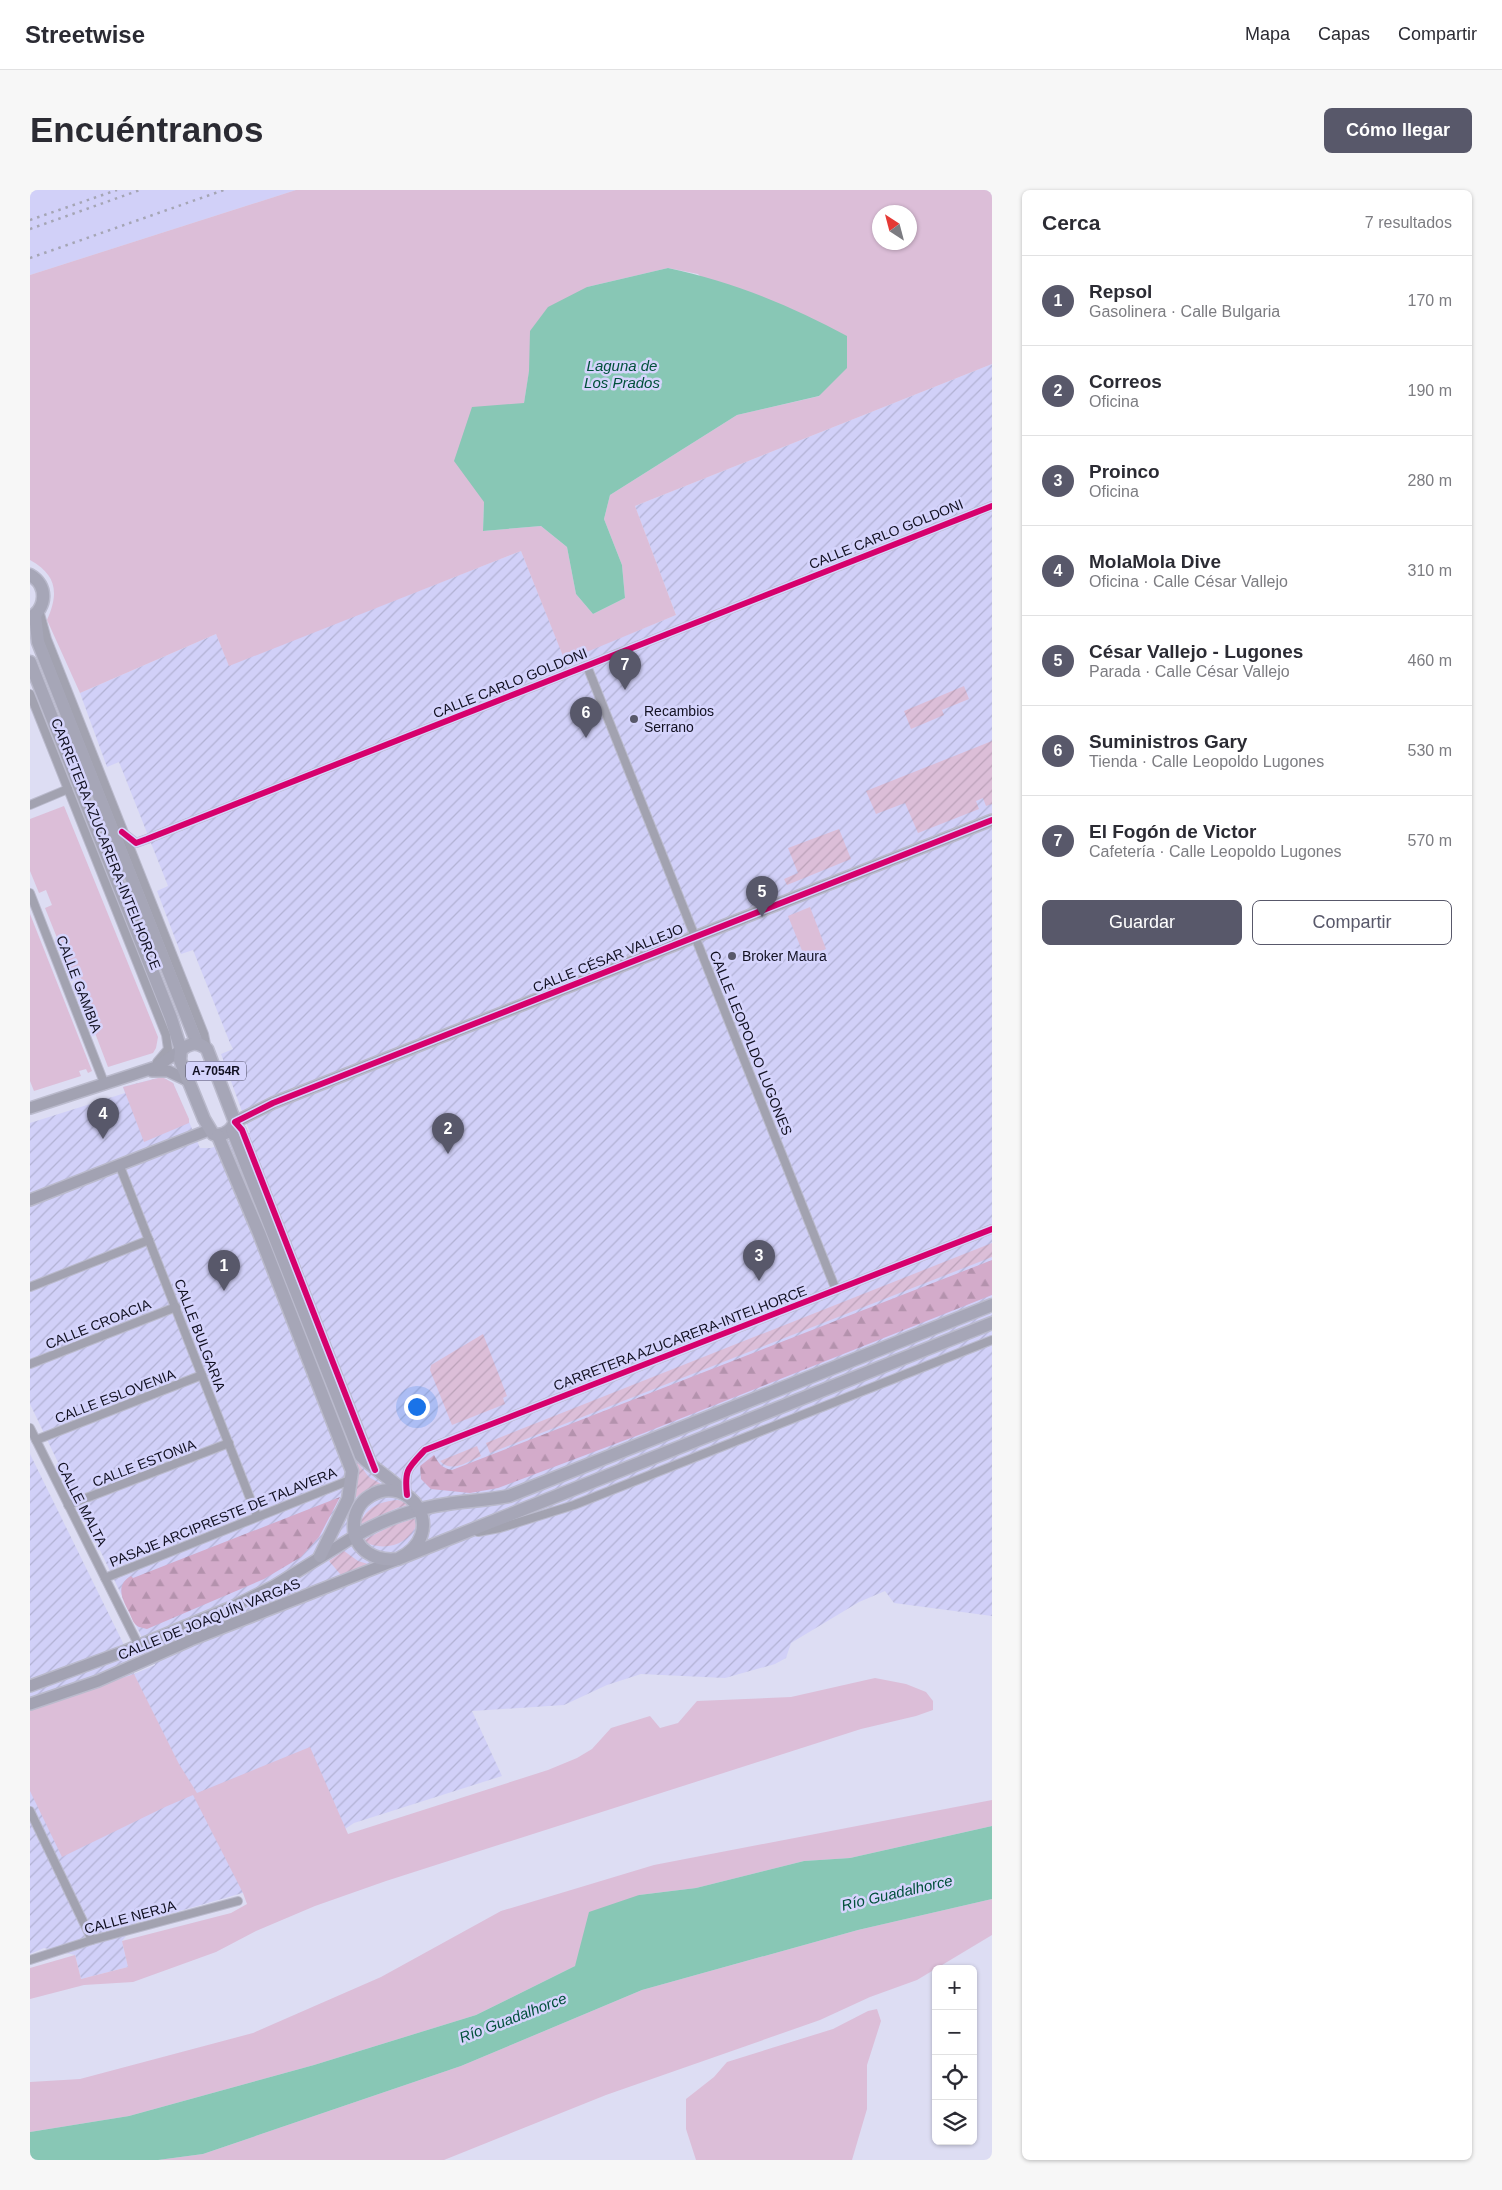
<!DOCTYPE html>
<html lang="es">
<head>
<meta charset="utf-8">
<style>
  body { margin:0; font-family:Helvetica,sans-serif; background:#f7f7f7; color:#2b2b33 }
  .controls { position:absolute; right:15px; bottom:15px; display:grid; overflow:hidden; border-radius:8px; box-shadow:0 1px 4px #0004 }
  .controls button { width:45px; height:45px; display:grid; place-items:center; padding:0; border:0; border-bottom:1px solid #e1e1e2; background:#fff; color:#2b2b33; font:25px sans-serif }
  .compass { position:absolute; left:842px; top:15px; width:45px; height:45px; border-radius:50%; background:#fff; box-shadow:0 1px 4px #0004; rotate:324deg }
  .you { position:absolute; left:386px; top:1216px; width:18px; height:18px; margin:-12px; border:4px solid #fff; border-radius:50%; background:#1a73e8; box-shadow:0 0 0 8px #1a73e833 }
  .badge { display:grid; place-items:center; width:32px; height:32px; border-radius:50%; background:#58586a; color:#fff; font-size:16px; font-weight:700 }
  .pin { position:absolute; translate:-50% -41px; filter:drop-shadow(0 1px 2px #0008) }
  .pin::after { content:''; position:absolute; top:26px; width:18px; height:15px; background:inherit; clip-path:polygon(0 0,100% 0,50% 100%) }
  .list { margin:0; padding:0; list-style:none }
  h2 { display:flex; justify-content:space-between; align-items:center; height:65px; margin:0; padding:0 20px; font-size:21px }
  h2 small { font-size:16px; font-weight:400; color:#7c7c81 }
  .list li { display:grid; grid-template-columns:32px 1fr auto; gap:15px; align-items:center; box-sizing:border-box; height:90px; padding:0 20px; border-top:1px solid #e1e1e2 }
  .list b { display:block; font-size:19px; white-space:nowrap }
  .list p { margin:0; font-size:16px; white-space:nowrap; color:#7c7c81 }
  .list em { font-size:16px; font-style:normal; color:#7c7c81 }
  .actions { display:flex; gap:10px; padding:15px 20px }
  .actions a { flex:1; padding:11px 0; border:1px solid #58586a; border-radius:8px; text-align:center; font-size:18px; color:#58586a }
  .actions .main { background:#58586a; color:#fff }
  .icon { flex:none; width:28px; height:28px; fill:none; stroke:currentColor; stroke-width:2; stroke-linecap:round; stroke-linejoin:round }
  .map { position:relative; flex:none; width:962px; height:1970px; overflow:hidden; border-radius:8px }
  header { display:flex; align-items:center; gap:30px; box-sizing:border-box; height:70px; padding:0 25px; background:#fff; border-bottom:1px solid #e1e1e2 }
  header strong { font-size:24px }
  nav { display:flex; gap:28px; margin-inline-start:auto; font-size:18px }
  .intro { display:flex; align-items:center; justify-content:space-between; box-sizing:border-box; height:120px; padding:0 30px }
  h1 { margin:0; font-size:35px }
  .button { padding:12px 22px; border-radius:8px; background:#58586a; color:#fff; font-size:18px; font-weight:700 }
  main { display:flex; gap:30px; padding:0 30px }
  aside { flex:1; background:#fff; border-radius:8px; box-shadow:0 1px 4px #0004 }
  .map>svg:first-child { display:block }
</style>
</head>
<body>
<header>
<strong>Streetwise</strong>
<nav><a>Mapa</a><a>Capas</a><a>Compartir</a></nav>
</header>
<div class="intro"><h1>Encuéntranos</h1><a class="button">Cómo llegar</a></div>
<main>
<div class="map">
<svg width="962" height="1970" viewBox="0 0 962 1970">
  <defs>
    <pattern id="industrial-furrows" width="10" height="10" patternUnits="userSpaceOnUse" patternTransform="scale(1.25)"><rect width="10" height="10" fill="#d1d0f8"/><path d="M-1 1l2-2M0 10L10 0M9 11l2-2" fill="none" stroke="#b2b2d4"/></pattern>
    <pattern id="forest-firs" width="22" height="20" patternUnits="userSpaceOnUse" patternTransform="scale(1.25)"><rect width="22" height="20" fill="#d3abca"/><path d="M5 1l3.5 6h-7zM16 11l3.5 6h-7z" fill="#b492ad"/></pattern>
    <pattern id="garden-furrows" width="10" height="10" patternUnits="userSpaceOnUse" patternTransform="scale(1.25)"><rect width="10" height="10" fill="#dcbed8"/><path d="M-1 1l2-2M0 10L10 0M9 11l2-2" fill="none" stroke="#bca2b9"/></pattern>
  </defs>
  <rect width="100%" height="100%" fill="#ddddf3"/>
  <path fill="#d1d0f8" d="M 0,0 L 266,0 L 0,85 Z"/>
  <path fill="url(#industrial-furrows)" d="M 962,174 L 962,1426 L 864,1413 L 855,1401 L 829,1412 L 761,1453 L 756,1468 L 745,1474 L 695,1488 L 611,1484 L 577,1495 L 534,1515 L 442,1521 L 472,1586 L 324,1633 L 223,1700 L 115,1731 L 108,1731 L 92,1751 L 98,1777 L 51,1789 L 45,1765 L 14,1758 L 0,1764 L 0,1264 L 95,1457 L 104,1484 L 125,1475 L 0,1214 L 0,933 L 95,903 L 93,897 L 132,887 L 143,893 L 170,958 L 181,958 L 220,943 L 191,864 L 203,859 L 200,853 L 163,760 L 151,764 L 127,701 L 138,696 L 89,572 L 77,577 L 50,503 L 186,444 L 199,475 L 491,361 L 535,470 L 646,425 L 605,316 Z"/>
  <g fill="#dcbed8" fill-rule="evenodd">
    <path d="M 266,0 L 962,0 L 962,174 L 605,316 L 646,425 L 535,471 L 491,361 L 199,476 L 186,444 L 50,503 L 17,430 C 29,403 27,385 0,370 L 0,85 ZM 849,22 L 879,22 L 879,52 L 849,52 ZM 638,78 L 668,84 L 790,206 L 707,225 L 580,305 L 574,329 L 592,375 L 595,408 L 563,424 L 546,404 L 537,357 L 511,336 L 453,341 L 454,312 L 494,213 L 499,182 L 557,97 Z"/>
    <path d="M 34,616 L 128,847 L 126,858 L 123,863 L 78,877 L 49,801 L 55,799 L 51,788 L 44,790 L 15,718 L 22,715 L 16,700 L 9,703 L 0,681 L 0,629 Z"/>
    <path d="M 780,717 L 796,759 L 775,768 L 758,726 Z"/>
    <path d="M 0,724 L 62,881 L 58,883 L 56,879 L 49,881 L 51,886 L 4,901 L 0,891 Z"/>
    <path d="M 132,887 L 143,893 L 159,929 L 159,933 L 114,952 L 93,897 Z"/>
    <path d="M 104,1484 L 149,1574 L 167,1603 L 280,1557 L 318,1644 L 518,1580 L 547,1568 L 562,1559 L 581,1538 L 620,1526 L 630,1538 L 648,1533 L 667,1511 L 761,1507 L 845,1488 L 876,1494 L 896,1502 L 903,1511 L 903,1520 L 886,1526 L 831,1539 L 356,1691 L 285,1716 L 226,1741 L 186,1762 L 103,1792 L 54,1795 L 0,1809 L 0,1778 L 45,1765 L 51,1789 L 98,1777 L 92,1751 L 201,1723 L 217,1714 L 213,1703 L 163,1605 L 135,1617 L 32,1667 L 0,1601 L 0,1519 Z"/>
    <path d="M 962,1610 L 962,1636 L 820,1668 L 774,1671 L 666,1698 L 609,1705 L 545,1776 L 446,1825 L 284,1875 L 99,1926 L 0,1942 L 0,1892 L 50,1889 L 223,1843 L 351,1787 L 471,1721 L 624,1675 Z"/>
    <path d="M 962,1709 L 962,1745 L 887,1790 L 840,1807 L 790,1830 L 576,1905 L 414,1970 L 128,1970 L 173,1964 L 431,1876 L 612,1800 L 828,1740 Z"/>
    <path d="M 847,1819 L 851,1831 L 837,1875 L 837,1919 L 822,1970 L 666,1970 L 656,1939 L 656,1909 L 684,1887 L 697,1872 L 803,1839 L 838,1821 Z"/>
  </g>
  <g fill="url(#forest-firs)">
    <path d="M 962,1070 L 962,1105 L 614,1243 L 468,1298 L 440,1303 L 401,1299 L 391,1289 L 390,1276 L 404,1265 C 409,1274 412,1278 422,1280 Z"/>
    <path d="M 310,1307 L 289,1347 L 271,1367 L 234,1389 L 117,1439 C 114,1438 112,1438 109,1437 C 104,1435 102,1429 100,1424 C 93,1410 84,1396 101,1386 L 103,1388 Z"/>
  </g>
  <g fill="url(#garden-furrows)">
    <path d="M 934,496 L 939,509 L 912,520 L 914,525 L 881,539 L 874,521 Z"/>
    <path d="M 962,551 L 962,614 L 956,616 L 953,608 L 946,611 L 949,619 L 888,643 L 875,613 L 846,624 L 836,601 Z"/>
    <path d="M 809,639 L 821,669 L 757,695 L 754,689 L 768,683 L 758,658 Z"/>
    <path d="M 962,1053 L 962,1067 L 460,1263 L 456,1253 Z"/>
    <path d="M 453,1144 L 477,1206 L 473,1208 L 475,1214 L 422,1235 L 400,1180 L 401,1175 Z"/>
    <path d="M 447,1256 L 451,1266 C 439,1271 421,1284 410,1271 Z"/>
    <path d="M 328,1273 L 339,1287 L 351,1294 L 333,1302 L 324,1309 L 326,1274 Z"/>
    <path d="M 368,1310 L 381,1314 L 367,1318 L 329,1335 C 336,1318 350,1311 368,1310 Z"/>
    <path d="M 389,1327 C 383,1355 355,1363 332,1351 L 361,1336 Z"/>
    <path d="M 314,1361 L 328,1371 L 338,1374 L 311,1385 L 299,1371 Z"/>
  </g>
  <g fill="#88c7b5">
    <path d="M 638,78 C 701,91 762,116 817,146 L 817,178 L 789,206 L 707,225 L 580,305 L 574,329 L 592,375 L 595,408 L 563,424 L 546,404 L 537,357 L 511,336 L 453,341 L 454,312 L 424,271 L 442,217 L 494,213 L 499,181 L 500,141 L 518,117 L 557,97 Z"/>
    <path d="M 962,1636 L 962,1709 L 828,1740 L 612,1800 L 431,1876 L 173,1964 L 128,1970 L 0,1970 L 0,1942 L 99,1926 L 284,1875 L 446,1825 L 545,1776 L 559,1722 L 609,1705 L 666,1698 L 774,1671 L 820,1668 Z"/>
  </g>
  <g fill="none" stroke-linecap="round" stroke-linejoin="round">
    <g stroke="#babacc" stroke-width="10">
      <g id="street">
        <path d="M 9,420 L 17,449 L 174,844 L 177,859"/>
        <path d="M 557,476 L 806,1100"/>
        <path d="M 0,504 L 136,845 L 138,859 L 127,872"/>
        <path d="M 0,615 L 38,599"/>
        <path d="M 92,642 L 106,653 L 117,649 L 962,316"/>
        <path d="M 0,703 L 75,895"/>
        <path d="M 205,932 L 212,940 L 344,1276"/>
        <path d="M 89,974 L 227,1326"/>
        <path d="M 0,1097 L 119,1050"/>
        <path d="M 0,1174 L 146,1117"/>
        <path d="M 0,1238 L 108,1454"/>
        <path d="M 6,1250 L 172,1185"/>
        <path d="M 377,1305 C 374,1280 378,1278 395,1260 L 962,1039"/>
        <path d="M 38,1315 L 199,1253"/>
        <path d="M 448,1342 L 470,1338 L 544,1315 L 962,1150"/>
        <path d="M 75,1388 L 320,1290"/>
        <path d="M 0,1621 L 62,1750"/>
        <path d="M 0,1770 L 62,1750 L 208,1711"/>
      </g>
    </g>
    <g stroke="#babacc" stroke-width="14">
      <g id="secondary">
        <path d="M 122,881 L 138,881 L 159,891"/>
        <path d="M 0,918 L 126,877 L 151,860"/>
        <path d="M 205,932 L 243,913 L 962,630"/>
        <path d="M 0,1010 L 179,940"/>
        <path d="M 0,1496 L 95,1461 L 204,1416 L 244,1396 L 325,1346"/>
        <path d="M 0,1514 L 68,1491 L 161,1450 L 366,1370"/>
      </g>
    </g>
    <g stroke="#babacc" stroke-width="15">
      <g id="primary">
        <path d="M 0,385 C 18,395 17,418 0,428"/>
        <path d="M 5,425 L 8,452 L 167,853"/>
        <path d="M 0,472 L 141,828 L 151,860 L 150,870 L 174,929 L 183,944 C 194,947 201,941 205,932 L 177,859 C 167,851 160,853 151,860"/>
        <path d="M 202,939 L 331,1266 C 345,1280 362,1289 375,1303"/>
        <path d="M 188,946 L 229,1043 L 322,1281 L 318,1309 L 290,1366"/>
        <path d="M 325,1346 C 352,1330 386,1318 417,1314 C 438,1311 458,1310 479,1306 L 962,1115"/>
        <path d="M 368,1369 C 421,1343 379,1281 340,1306 C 330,1312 324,1323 324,1335 C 323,1360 346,1372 368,1369 L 962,1133"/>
      </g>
    </g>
    <use href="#street" stroke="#a2a2b0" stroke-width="8"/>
    <use href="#secondary" stroke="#a2a2b2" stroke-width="11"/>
    <use href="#primary" stroke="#a6a6b7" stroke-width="12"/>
    <g stroke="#a5a5b4" stroke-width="2.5" stroke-dasharray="2.5 5" stroke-linecap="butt">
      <path d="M 0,30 L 87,0"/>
      <path d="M 0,39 L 110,0"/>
      <path d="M 0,68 L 194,0"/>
    </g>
    <g stroke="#d5d4fc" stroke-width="9">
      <g id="cycleway">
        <path d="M 92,642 L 106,653 L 117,649 L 962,316"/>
        <path d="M 345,1280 L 212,940 L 205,932 L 243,913 L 962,630"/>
        <path d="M 377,1305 C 374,1280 378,1278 395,1260 L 962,1039"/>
      </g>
    </g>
    <use href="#cycleway" stroke="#d6006c" stroke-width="6"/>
  </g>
  <g fill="#58586a" stroke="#d5d4fc" stroke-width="2">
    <circle cx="604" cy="529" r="5"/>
    <circle cx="702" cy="766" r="5"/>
  </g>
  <g text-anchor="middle" stroke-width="5" stroke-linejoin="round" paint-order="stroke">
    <rect fill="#d5d4fc" stroke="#4c4b63" stroke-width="1" x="156" y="871.5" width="60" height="19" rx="4"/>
    <g font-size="12" font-weight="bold" fill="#111021">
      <text x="186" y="885">A-7054R</text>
    </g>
    <g font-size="14" fill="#111021" stroke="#d5d4fc">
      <text transform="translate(856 344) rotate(-22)" y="5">CALLE CARLO GOLDONI</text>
      <text transform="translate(480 493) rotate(-22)" y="5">CALLE CARLO GOLDONI</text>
      <text transform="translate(76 654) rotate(68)" y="5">CARRETERA AZUCARERA-INTELHORCE</text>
      <text transform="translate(578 768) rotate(-22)" y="5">CALLE CÉSAR VALLEJO</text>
      <text transform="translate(49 794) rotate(69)" y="5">CALLE GAMBIA</text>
      <text transform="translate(721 853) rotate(68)" y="5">CALLE LEOPOLDO LUGONES</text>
      <text transform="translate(68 1134) rotate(-22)" y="5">CALLE CROACIA</text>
      <text transform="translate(170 1145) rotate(69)" y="5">CALLE BULGARIA</text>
      <text transform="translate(650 1148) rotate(-21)" y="5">CARRETERA AZUCARERA-INTELHORCE</text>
      <text transform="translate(85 1206) rotate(-21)" y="5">CALLE ESLOVENIA</text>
      <text transform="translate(114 1273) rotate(-21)" y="5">CALLE ESTONIA</text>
      <text transform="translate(52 1314) rotate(63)" y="5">CALLE MALTA</text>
      <text transform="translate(193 1327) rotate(-22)" y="5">PASAJE ARCIPRESTE DE TALAVERA</text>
      <text transform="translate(179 1429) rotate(-22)" y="5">CALLE DE JOAQUÍN VARGAS</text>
      <text transform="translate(100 1727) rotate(-15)" y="5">CALLE NERJA</text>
    </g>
    <g font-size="14" fill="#111021" stroke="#d5d4fc" text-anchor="start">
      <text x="614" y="526">Recambios<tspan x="614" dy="16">Serrano</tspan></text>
      <text x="712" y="771">Broker Maura</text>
    </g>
    <g font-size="15" font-style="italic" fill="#00503a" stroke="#d5d4fc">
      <text x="592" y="181">Laguna de<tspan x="592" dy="17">Los Prados</tspan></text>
      <text transform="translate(867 1703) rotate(-13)" y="5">Río Guadalhorce</text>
      <text transform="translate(483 1828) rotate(-21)" y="5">Río Guadalhorce</text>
    </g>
  </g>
</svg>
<div class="controls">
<button>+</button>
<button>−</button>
<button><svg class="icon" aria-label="locate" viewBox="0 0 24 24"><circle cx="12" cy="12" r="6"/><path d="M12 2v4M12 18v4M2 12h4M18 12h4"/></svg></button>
<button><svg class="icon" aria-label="layers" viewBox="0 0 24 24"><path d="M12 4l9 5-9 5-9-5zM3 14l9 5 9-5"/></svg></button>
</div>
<svg class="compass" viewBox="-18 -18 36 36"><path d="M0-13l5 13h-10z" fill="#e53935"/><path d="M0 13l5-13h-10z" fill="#7c7c81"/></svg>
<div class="you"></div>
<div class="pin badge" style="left:194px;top:1101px">1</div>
<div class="pin badge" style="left:418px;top:964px">2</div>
<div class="pin badge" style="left:729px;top:1091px">3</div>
<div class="pin badge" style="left:73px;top:949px">4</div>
<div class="pin badge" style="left:732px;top:727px">5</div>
<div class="pin badge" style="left:556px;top:548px">6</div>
<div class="pin badge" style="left:595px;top:500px">7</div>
</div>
<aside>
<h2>Cerca<small>7 resultados</small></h2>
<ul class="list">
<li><span class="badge">1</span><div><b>Repsol</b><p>Gasolinera · Calle Bulgaria</p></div><em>170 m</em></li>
<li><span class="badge">2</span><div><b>Correos</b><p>Oficina</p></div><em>190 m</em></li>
<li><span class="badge">3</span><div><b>Proinco</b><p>Oficina</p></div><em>280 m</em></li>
<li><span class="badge">4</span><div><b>MolaMola Dive</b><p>Oficina · Calle César Vallejo</p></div><em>310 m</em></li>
<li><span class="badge">5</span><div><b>César Vallejo - Lugones</b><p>Parada · Calle César Vallejo</p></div><em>460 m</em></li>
<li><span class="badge">6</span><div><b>Suministros Gary</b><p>Tienda · Calle Leopoldo Lugones</p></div><em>530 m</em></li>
<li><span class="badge">7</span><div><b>El Fogón de Victor</b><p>Cafetería · Calle Leopoldo Lugones</p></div><em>570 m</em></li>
</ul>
<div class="actions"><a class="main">Guardar</a><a>Compartir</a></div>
</aside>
</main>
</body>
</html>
